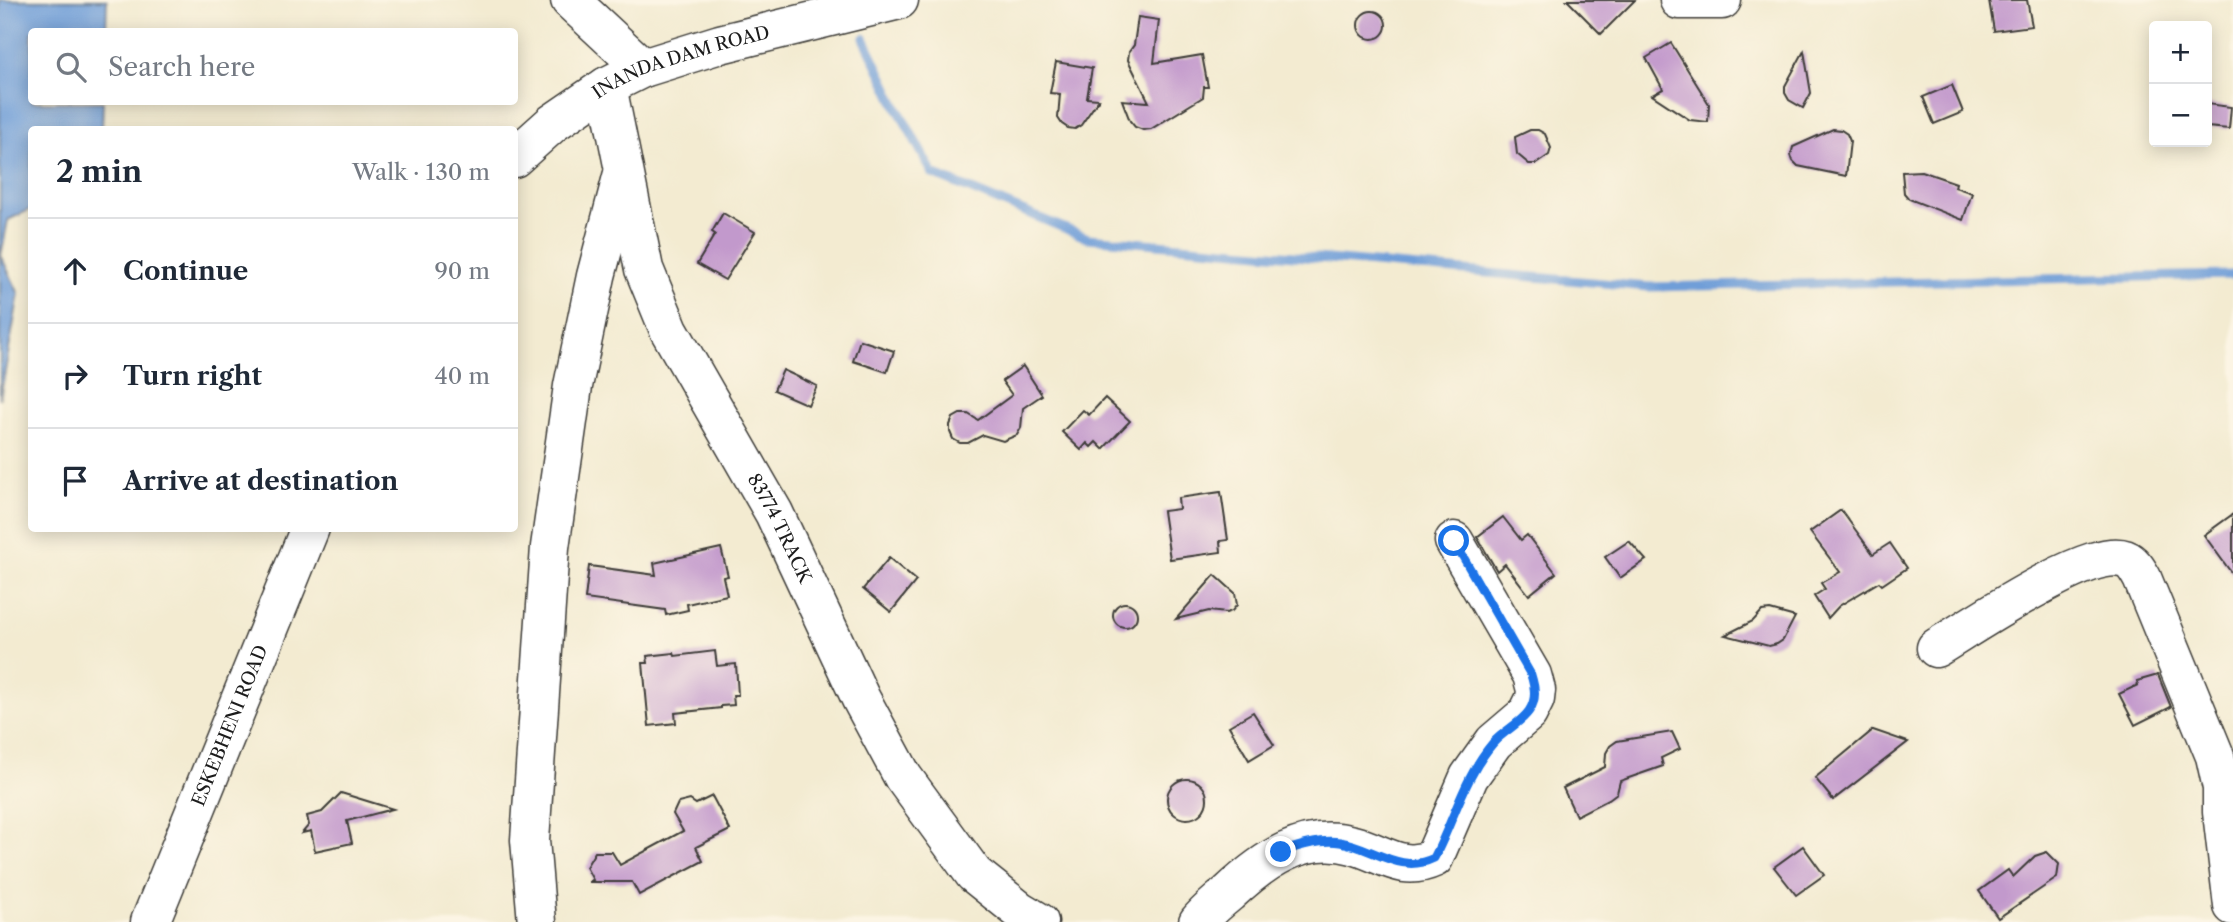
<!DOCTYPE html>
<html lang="en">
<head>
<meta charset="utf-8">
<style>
  body { margin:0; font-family:"Libre Caslon Text",serif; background:#f6f6f7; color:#1f2937 }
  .controls { position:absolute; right:21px; top:21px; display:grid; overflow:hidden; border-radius:7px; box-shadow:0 4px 18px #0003 }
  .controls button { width:63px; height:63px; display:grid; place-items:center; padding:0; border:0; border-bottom:2px solid #e0e1e3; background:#fff; color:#1f2937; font:35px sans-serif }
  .stop { position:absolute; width:21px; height:21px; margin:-16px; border:5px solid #1a73e8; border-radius:50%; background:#fff }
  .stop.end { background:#1a73e8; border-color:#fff; box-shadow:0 2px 7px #0008 }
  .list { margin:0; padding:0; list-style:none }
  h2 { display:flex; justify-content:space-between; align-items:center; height:91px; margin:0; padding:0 28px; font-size:30px }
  h2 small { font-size:23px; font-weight:400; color:#747a83 }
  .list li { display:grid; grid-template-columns:46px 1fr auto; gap:21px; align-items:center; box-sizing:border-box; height:105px; padding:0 28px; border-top:2px solid #e0e1e3 }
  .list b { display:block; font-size:26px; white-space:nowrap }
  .list em { font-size:23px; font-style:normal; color:#747a83 }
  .icon { flex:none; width:38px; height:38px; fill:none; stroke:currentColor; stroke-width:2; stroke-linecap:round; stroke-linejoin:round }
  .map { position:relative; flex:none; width:2233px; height:922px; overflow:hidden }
  .search { position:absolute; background:#fff; box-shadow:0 4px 18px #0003; left:28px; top:28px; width:490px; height:77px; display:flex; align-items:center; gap:18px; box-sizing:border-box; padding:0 24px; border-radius:7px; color:#747a83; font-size:26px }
  .panel { position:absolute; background:#fff; box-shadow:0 4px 18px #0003; left:28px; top:126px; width:490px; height:406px; border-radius:7px }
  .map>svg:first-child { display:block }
</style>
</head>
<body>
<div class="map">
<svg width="2233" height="922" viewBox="0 0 2233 922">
  <rect width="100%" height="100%" fill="#fcf5e5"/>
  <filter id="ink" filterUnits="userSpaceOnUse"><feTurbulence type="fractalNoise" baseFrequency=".0143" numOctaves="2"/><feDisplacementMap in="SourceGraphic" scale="14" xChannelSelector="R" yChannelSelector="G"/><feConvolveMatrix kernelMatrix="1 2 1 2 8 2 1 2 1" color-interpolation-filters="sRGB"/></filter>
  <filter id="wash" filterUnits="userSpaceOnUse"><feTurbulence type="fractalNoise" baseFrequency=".00686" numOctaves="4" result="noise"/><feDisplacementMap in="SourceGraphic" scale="28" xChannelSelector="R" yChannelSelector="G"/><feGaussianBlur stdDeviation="1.57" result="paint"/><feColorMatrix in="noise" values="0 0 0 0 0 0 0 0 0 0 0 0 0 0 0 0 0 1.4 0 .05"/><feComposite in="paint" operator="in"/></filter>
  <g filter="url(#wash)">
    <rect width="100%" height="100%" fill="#f3ebd1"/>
    <path fill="#6f9ed8" stroke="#465d7a" stroke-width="2" d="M 0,0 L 107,0 L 106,31 L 32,32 L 32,102 L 103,102 L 102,129 L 32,130 L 31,209 L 8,220 L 1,256 L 19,294 L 0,399 Z"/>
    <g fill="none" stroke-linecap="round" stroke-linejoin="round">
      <path stroke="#6f9ed8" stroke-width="9" d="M 864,38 L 897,107 L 933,174 L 1088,238 L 1649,287 L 2233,275"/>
    </g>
    <g id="blocks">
      <g fill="#c299cc">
        <path d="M 1567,0 L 1635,0 L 1601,34 Z"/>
        <path d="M 1989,0 L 2027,0 L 2032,26 L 1994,31 Z"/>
        <circle cx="1372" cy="25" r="14"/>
        <path d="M 1138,17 L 1159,20 L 1154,63 L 1202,55 L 1208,87 L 1204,87 L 1203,97 L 1151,129 L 1143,130 L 1135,127 L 1130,121 L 1122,100 L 1149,102 L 1128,60 L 1129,52 L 1134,45 Z"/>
        <path d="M 1671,43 L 1709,104 L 1708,122 L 1690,120 L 1652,95 L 1663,89 L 1646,58 Z"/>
        <path d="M 1804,51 L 1811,93 L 1803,108 L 1789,100 L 1785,93 L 1785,86 Z"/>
        <path d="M 1056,62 L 1092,68 L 1087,98 L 1099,99 L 1081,125 L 1075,129 L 1068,128 L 1062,124 L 1058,118 L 1060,94 L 1050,93 Z"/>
        <path d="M 1952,85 L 1963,112 L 1934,124 L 1923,97 Z"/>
        <path d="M 2207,104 L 2231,107 L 2229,129 L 2207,127 Z"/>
        <path d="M 1833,129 L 1841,130 L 1847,134 L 1850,141 L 1846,176 L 1798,166 L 1793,161 L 1791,155 L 1793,147 Z"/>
        <path d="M 1530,130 L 1538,130 L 1545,134 L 1551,148 L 1549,155 L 1536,164 L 1529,164 L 1517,154 L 1515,137 Z"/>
        <path d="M 1921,171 L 1956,183 L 1955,187 L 1972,193 L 1963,220 L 1909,199 L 1904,193 L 1902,172 Z"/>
        <path d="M 723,213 L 755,232 L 725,280 L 697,264 L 715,234 L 712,232 Z"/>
        <path d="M 860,340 L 894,351 L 887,372 L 853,361 Z"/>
        <path d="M 1023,366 L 1042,395 L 1023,408 L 1021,428 L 1017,435 L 1003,441 L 983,435 L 968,443 L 960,443 L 953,439 L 950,432 L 950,425 L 953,418 L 960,414 L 968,414 L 978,420 L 1012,395 L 1002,381 Z"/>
        <path d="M 783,370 L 817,386 L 808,405 L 774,390 Z"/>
        <path d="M 1105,398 L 1130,421 L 1103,449 L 1096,442 L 1091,447 L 1087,443 L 1081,450 L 1062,432 L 1083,410 L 1089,415 Z"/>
        <path d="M 1221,492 L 1228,540 L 1220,541 L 1221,552 L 1170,559 L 1163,511 L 1179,509 L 1178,498 Z"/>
        <path d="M 1841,510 L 1873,554 L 1890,543 L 1907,568 L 1882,585 L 1879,582 L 1839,606 L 1828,618 L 1814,596 L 1825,589 L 1821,583 L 1840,572 L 1810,532 Z"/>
        <path d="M 2233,514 L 2233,575 L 2204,535 Z"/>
        <path d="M 1503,517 L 1521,540 L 1527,535 L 1556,573 L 1529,595 L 1505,564 L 1497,571 L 1477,537 Z"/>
        <path d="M 1629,541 L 1646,560 L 1620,578 L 1605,557 Z"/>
        <path d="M 721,548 L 728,576 L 723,577 L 727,595 L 687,604 L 688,610 L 666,615 L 665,610 L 585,599 L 589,566 L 656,575 L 654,563 Z"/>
        <path d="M 889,558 L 916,581 L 891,612 L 863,589 Z"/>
        <path d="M 1215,575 L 1235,593 L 1237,605 L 1232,611 L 1226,613 L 1209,611 L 1176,619 Z"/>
        <circle cx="1125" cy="615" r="12"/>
        <path d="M 1770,610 L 1795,617 L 1783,640 L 1777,644 L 1769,646 L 1725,635 L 1753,621 L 1762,611 Z"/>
        <path d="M 715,651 L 717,666 L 736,664 L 738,695 L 733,695 L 734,705 L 721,706 L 721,708 L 675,713 L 676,723 L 649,726 L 643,663 L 648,663 L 647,656 L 674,653 L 675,656 Z"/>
        <path d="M 2158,675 L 2171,707 L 2135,725 L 2119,694 L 2138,685 L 2137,681 Z"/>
        <path d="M 1253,712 L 1274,745 L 1249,760 L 1229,726 Z"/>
        <path d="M 1873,730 L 1908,742 L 1833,800 L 1815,778 Z"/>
        <path d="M 1672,732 L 1680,749 L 1661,758 L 1663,766 L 1620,781 L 1617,793 L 1609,799 L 1576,816 L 1563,788 L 1605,767 L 1606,753 L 1610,746 L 1617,741 Z"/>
        <circle cx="1187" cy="799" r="20"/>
        <path d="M 341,793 L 393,809 L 347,821 L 352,843 L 315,851 L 311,831 L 302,833 L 309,825 L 307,816 L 322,812 Z"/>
        <path d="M 712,796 L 730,830 L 696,847 L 703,861 L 639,895 L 632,882 L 589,882 L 593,880 L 586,867 L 595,852 L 612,852 L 620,865 L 683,831 L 673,814 L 678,803 L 690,800 L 696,804 Z"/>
        <path d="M 1803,846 L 1824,875 L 1796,895 L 1774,867 Z"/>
        <path d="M 2047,852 L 2059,864 L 2057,878 L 1998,918 L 1979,891 L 2008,870 L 2013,877 L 2035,856 Z"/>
      </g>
    </g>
  </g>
  <g filter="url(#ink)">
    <use href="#blocks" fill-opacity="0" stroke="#3c3b37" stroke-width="2"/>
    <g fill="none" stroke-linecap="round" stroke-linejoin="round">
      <g stroke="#3c3b37" stroke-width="41">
        <g id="minor">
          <path d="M 570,0 L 643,68"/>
          <path d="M 1679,0 L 1722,0"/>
          <path id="s1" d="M 607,86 L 644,269 L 669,330 L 774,513 L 861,699 L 903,777 L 974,874 L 1019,910 L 1039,922"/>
          <path id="s2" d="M 514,158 L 553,123 L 607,86 L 643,68 L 720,44 L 899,0"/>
          <path d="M 1936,648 C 1971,627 2089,546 2125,559 C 2133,562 2138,571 2142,578 L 2215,756 L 2222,788 L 2222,812 L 2233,906"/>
          <path id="s3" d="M 150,922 L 310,528"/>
          <path d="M 537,922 L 530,840 L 550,547 L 573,386 L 596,276 L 622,177"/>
          <path d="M 1198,922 C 1207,911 1218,902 1229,893 C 1263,861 1304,831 1353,845 C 1383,853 1402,873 1434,858 L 1469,777 L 1494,742 L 1528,713 L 1535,699 L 1536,690 L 1532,675 L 1454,541"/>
        </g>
      </g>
      <use href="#minor" stroke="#fff" stroke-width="38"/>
    </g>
  </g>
  <g fill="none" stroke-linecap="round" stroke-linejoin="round" filter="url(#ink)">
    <path stroke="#1a73e8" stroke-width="9" d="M 1281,852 C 1299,846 1320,839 1340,842 C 1374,847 1399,875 1434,858 C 1454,820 1464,777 1493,743 C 1503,731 1520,724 1529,711 C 1537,699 1535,688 1531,675 L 1454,541"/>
  </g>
  <g text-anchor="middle" stroke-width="5" stroke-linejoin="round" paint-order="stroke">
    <g font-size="18" fill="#1c1c1c" stroke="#fcf5e5">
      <text dy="6" stroke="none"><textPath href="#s2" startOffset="196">INANDA DAM ROAD</textPath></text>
      <text dy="6" stroke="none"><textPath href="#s1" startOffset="480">83774 TRACK</textPath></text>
      <text dy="6" stroke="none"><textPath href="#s3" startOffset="212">ESKEBHENI ROAD</textPath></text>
    </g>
  </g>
</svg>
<div class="controls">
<button>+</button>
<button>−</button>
</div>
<div class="stop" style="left:1454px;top:541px"></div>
<div class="stop end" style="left:1281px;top:852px"></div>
<div class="search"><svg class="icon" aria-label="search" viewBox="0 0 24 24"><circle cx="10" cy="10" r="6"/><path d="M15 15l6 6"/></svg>Search here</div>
<section class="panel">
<h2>2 min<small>Walk · 130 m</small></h2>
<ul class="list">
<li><svg class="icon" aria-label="ahead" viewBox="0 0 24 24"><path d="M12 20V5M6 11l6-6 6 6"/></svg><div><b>Continue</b></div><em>90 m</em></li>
<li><svg class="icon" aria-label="right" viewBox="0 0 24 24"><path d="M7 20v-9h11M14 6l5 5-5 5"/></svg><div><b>Turn right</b></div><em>40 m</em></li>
<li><svg class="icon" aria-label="arrive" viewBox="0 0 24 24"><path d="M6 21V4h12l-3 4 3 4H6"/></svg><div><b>Arrive at destination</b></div></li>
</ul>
</section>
</div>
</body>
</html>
